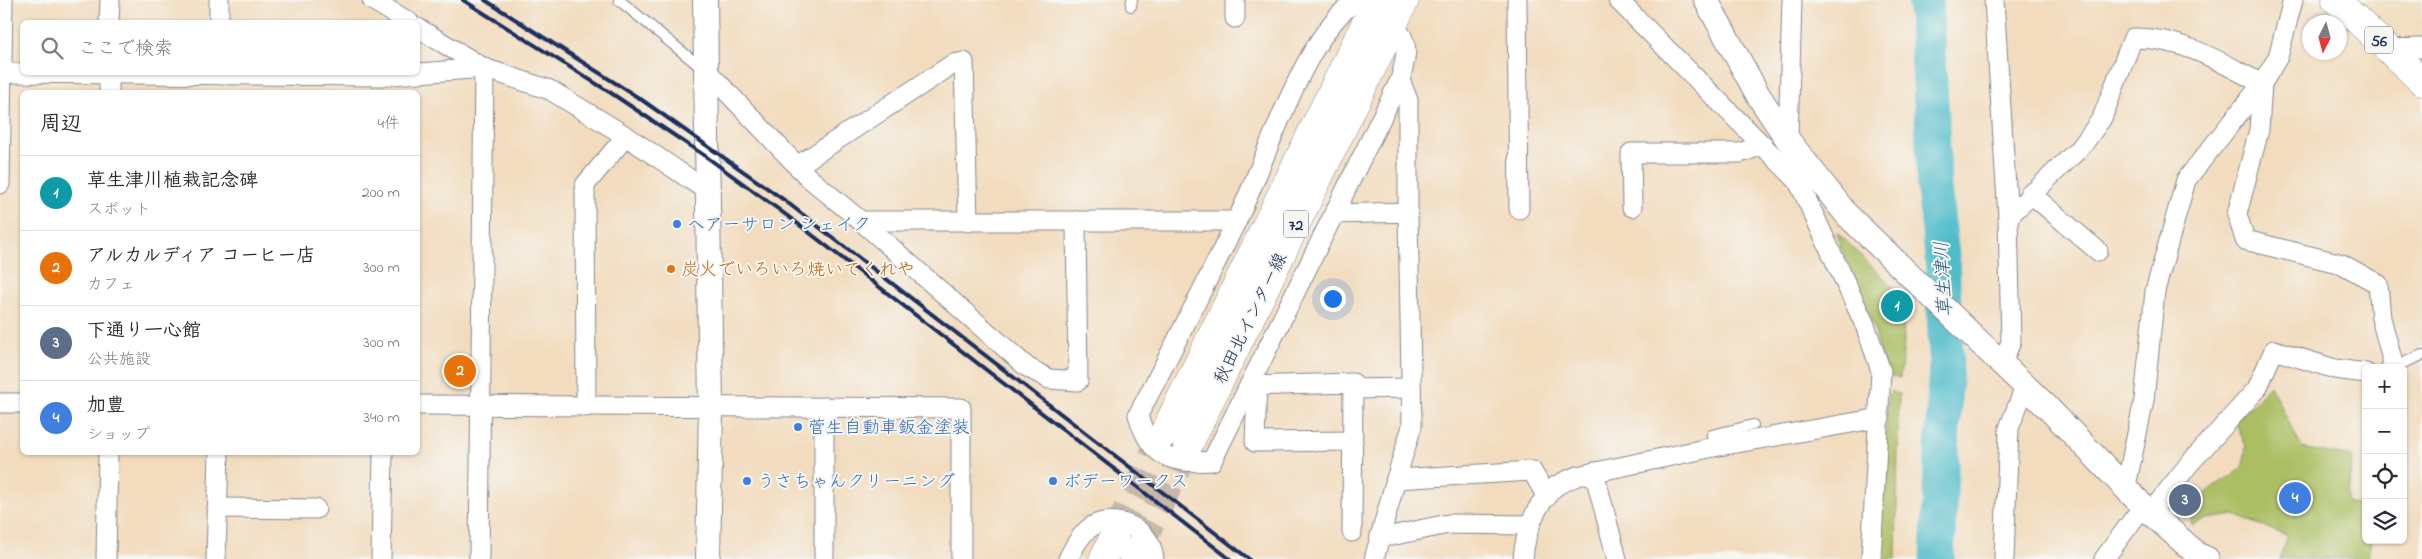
<!DOCTYPE html>
<html lang="ja">
<head>
<meta charset="utf-8">
<style>
  body { margin:0; font-family:"Indie Flower","Klee One",sans-serif; background:#f2f2f3; color:#2b2b33 }
  .controls { position:absolute; right:15px; bottom:15px; display:grid; overflow:hidden; border-radius:8px; box-shadow:0 1px 4px #0004 }
  .controls button { width:45px; height:45px; display:grid; place-items:center; padding:0; border:0; border-bottom:1px solid #e1e1e2; background:#fff; color:#2b2b33; font:25px sans-serif }
  .compass { position:absolute; left:2302px; top:15px; width:45px; height:45px; border-radius:50%; background:#fff; box-shadow:0 1px 4px #0004; rotate:186deg }
  .you { position:absolute; left:1332px; top:298px; width:18px; height:18px; margin:-12px; border:4px solid #fff; border-radius:50%; background:#1a73e8; box-shadow:0 0 0 8px #1a73e833 }
  .badge { display:grid; place-items:center; width:32px; height:32px; border-radius:50%; background:#1f6fb2; color:#fff; font-size:16px; font-weight:700 }
  .pin { position:absolute; translate:-50% -50%; border:2px solid #fff; box-shadow:0 1px 5px #0006 }
  .list { margin:0; padding:0; list-style:none }
  h2 { display:flex; justify-content:space-between; align-items:center; height:65px; margin:0; padding:0 20px; font-size:21px }
  h2 small { font-size:16px; font-weight:400; color:#7c7c81 }
  .list li { display:grid; grid-template-columns:32px 1fr auto; gap:15px; align-items:center; box-sizing:border-box; height:75px; padding:0 20px; border-top:1px solid #e1e1e2 }
  .list b { display:block; font-size:19px; white-space:nowrap }
  .list p { margin:0; font-size:16px; white-space:nowrap; color:#7c7c81 }
  .list em { font-size:16px; font-style:normal; color:#7c7c81 }
  .icon { flex:none; width:28px; height:28px; fill:none; stroke:currentColor; stroke-width:2; stroke-linecap:round; stroke-linejoin:round }
  .map { position:relative; flex:none; width:2422px; height:559px; overflow:hidden }
  .search { position:absolute; background:#fff; box-shadow:0 1px 4px #0004; left:20px; top:20px; width:400px; height:55px; display:flex; align-items:center; gap:12px; box-sizing:border-box; padding:0 18px; border-radius:8px; color:#7c7c81; font-size:19px }
  .panel { position:absolute; background:#fff; box-shadow:0 1px 4px #0004; left:20px; top:90px; width:400px; height:365px; border-radius:8px }
  .map>svg:first-child { display:block }
</style>
</head>
<body>
<div class="map">
<svg width="2422" height="559" viewBox="0 0 2422 559">
  <rect width="100%" height="100%" fill="#f6f6f2"/>
  <filter id="ink" filterUnits="userSpaceOnUse"><feTurbulence type="fractalNoise" baseFrequency=".02" numOctaves="2"/><feDisplacementMap in="SourceGraphic" scale="10" xChannelSelector="R" yChannelSelector="G"/><feConvolveMatrix kernelMatrix="1 2 1 2 8 2 1 2 1" color-interpolation-filters="sRGB"/></filter>
  <filter id="wash" filterUnits="userSpaceOnUse"><feTurbulence type="fractalNoise" baseFrequency=".0096" numOctaves="4" result="noise"/><feDisplacementMap in="SourceGraphic" scale="20" xChannelSelector="R" yChannelSelector="G"/><feGaussianBlur stdDeviation="1.12" result="paint"/><feColorMatrix in="noise" values="0 0 0 0 0 0 0 0 0 0 0 0 0 0 0 0 0 1.4 0 .05"/><feComposite in="paint" operator="in"/></filter>
  <g filter="url(#wash)">
    <rect width="100%" height="100%" fill="#f2dcbd"/>
    <g fill="#abbe62" stroke="#637660">
      <path d="M 1837,232 L 1902,296 L 1904,342 L 1900,378 L 1886,376 L 1874,327 L 1841,248 Z"/>
      <path d="M 2270,385 L 2302,448 L 2352,457 L 2347,503 L 2366,507 L 2366,540 L 2371,540 L 2368,559 L 2279,559 L 2288,536 L 2234,515 L 2208,519 L 2191,525 C 2192,494 2220,484 2243,468 L 2246,446 L 2235,422 Z"/>
      <path d="M 1891,391 L 1899,394 L 1896,559 L 1878,559 L 1888,395 Z"/>
    </g>
    <g fill="none" stroke-linecap="round" stroke-linejoin="round">
      <path stroke="#50bcca" stroke-width="35" d="M 1925,0 L 1932,118 L 1934,188 L 1942,255 L 1946,360 L 1937,559"/>
    </g>
  </g>
  <g filter="url(#ink)">
    <g fill="none" stroke-linecap="round" stroke-linejoin="round">
      <g stroke="#c7b9aa" stroke-width="28" stroke-dasharray="28 14" stroke-linecap="butt">
        <path d="M 1115,534 L 1163,435"/>
        <path d="M 1139,547 L 1187,448"/>
      </g>
      <g stroke="#86868e" stroke-width="12">
        <g id="service">
          <path d="M 619,0 L 703,69"/>
          <path d="M 1131,6 L 1132,0"/>
          <path d="M 2394,367 L 2422,355"/>
          <path d="M 1714,447 L 1712,435 L 1753,425"/>
        </g>
      </g>
      <g stroke="#86868e" stroke-width="21">
        <g id="minor">
          <path d="M 219,0 L 219,22"/>
          <path d="M 372,0 L 409,22"/>
          <path d="M 1235,0 L 1235,18"/>
          <path d="M 1359,0 C 1306,26 1264,168 1236,222 C 1204,287 1172,351 1138,415 C 1150,458 1171,464 1212,461 L 1400,80 C 1406,57 1412,43 1393,25"/>
          <path d="M 1517,0 L 1519,209"/>
          <path d="M 1618,0 L 1798,181 L 1865,325 L 1881,371 L 1871,559"/>
          <path d="M 1994,0 L 2008,217"/>
          <path d="M 109,22 L 110,0"/>
          <path d="M 418,28 L 484,68 L 550,90 L 626,136 L 709,192"/>
          <path d="M 2388,49 L 2422,48"/>
          <path d="M 707,71 L 809,178 L 861,221 L 1237,221"/>
          <path d="M 0,73 L 380,76 L 484,68"/>
          <path d="M 1400,80 L 1408,100 L 1408,212"/>
          <path d="M 109,92 L 109,72"/>
          <path d="M 1788,140 L 1792,0"/>
          <path d="M 797,166 L 953,64 L 964,62 L 968,222"/>
          <path d="M 0,184 L 3,0"/>
          <path d="M 2030,193 L 2098,251"/>
          <path d="M 1632,207 L 1631,153 L 1740,153 L 1763,145"/>
          <path d="M 1334,214 L 1408,212 L 1412,426 L 1396,479"/>
          <path d="M 861,221 L 1027,367 L 1049,379 L 1078,381 L 1076,221"/>
          <path d="M 2001,365 L 2011,342 L 2008,217 L 2082,146 L 2102,118 L 2133,38 C 2181,37 2221,62 2262,84 L 2259,130 L 2237,214 L 2245,240 L 2342,264 L 2378,284 L 2381,318 L 2394,367 L 2391,368"/>
          <path d="M 1249,386 L 1353,383 L 1352,532"/>
          <path d="M 1257,386 L 1255,442 L 1353,441"/>
          <path d="M 1353,389 L 1411,388"/>
          <path d="M 0,403 L 22,403"/>
          <path d="M 418,405 L 961,408 L 961,559"/>
          <path d="M 586,407 L 585,185 L 626,136"/>
          <path d="M 1594,472 L 1617,559"/>
          <path d="M 2126,486 L 2144,400 L 2155,291 L 2186,180 L 2262,84 L 2278,57 L 2293,0"/>
          <path d="M 217,508 L 316,509"/>
          <path d="M 2151,512 L 2189,464 L 2257,389 L 2274,350 L 2335,369 L 2366,373"/>
          <path d="M 1380,535 L 1391,536 L 1448,524 L 1529,525"/>
          <path d="M 106,559 L 108,452"/>
          <path d="M 216,559 L 219,452"/>
          <path d="M 381,559 L 383,452"/>
          <path d="M 479,559 L 484,68"/>
          <path d="M 824,559 L 824,407"/>
          <path d="M 1068,559 C 1074,547 1080,535 1091,527 C 1109,515 1141,524 1150,544 C 1152,548 1153,554 1154,559"/>
          <path d="M 1374,559 L 1396,479 L 1532,471 L 1547,497"/>
          <path d="M 1523,559 C 1525,533 1535,504 1556,486 C 1562,482 1570,479 1577,476 L 1714,447 L 1880,418"/>
          <path d="M 2004,559 L 2009,428 L 2025,387"/>
          <path d="M 2104,559 L 2143,506"/>
        </g>
      </g>
      <g stroke="#86868e" stroke-width="26">
        <g id="tertiary">
          <path d="M 705,0 L 711,407 L 708,559"/>
          <path d="M 1706,0 L 1758,95 L 1788,140 L 1847,215 L 2046,406 L 2143,506 L 2198,555 L 2207,559"/>
        </g>
      </g>
      <g stroke="#86868e" stroke-width="29">
        <g id="primary">
          <path d="M 2336,0 L 2422,81"/>
          <path d="M 1163,435 L 1377,0"/>
          <path d="M 1187,448 L 1405,0"/>
          <path d="M 1103,559 L 1115,534"/>
          <path d="M 1133,559 L 1139,547"/>
        </g>
      </g>
      <use href="#service" stroke="#fff" stroke-width="10"/>
      <use href="#minor" stroke="#fff" stroke-width="19"/>
      <use href="#tertiary" stroke="#fff" stroke-width="24"/>
      <use href="#primary" stroke="#fff" stroke-width="28"/>
      <g stroke="#1b2f5e" stroke-width="4">
        <path d="M 463,0 L 611,93 L 708,158 L 793,220 L 1230,559"/>
        <path d="M 485,0 L 642,100 L 784,200 L 1249,559"/>
      </g>
    </g>
  </g>
  <g fill="#3f7fe0" stroke="#f6f6f2" stroke-width="2">
    <circle cx="677" cy="224" r="5"/>
    <circle cx="798" cy="427" r="5"/>
    <circle cx="747" cy="481" r="5"/>
    <circle cx="1053" cy="481" r="5"/>
  </g>
  <circle fill="#e8710a" stroke="#f6f6f2" stroke-width="2" cx="671" cy="269" r="5"/>
  <g text-anchor="middle" stroke-width="4" stroke-linejoin="round" paint-order="stroke">
    <g fill="#f6f6f2" stroke="#5d6b8a" stroke-width="1">
      <rect x="2365" y="26.5" width="28" height="27" rx="4"/>
      <rect x="1283.5" y="210.5" width="25" height="27" rx="4"/>
    </g>
    <g font-size="16" font-weight="bold" fill="#1b2f5e">
      <text x="2379" y="46">56</text>
      <text x="1296" y="230">72</text>
    </g>
    <g font-size="18" fill="#366cbe" stroke="#f6f6f2" text-anchor="start">
      <text x="687" y="230">ヘアーサロン シェイク</text>
      <text x="808" y="433">菅生自動車鈑金塗装</text>
      <text x="757" y="487">うさちゃんクリーニング</text>
      <text x="1063" y="487">ボデーワークス</text>
    </g>
    <g font-size="18" fill="#c56008" stroke="#f6f6f2" text-anchor="start">
      <text x="681" y="275">炭火でいろいろ焼いてくれや</text>
    </g>
    <g font-size="18" fill="#1b2f5e" stroke="#f6f6f2">
      <text transform="translate(1250 318) rotate(-64)" y="6">秋田北インター線</text>
    </g>
    <g font-size="19" font-style="italic" fill="#2b597e" stroke="#f6f6f2">
      <text transform="translate(1942 279) rotate(-93)" y="7">草生津川</text>
    </g>
  </g>
</svg>
<div class="controls">
<button>+</button>
<button>−</button>
<button><svg class="icon" aria-label="locate" viewBox="0 0 24 24"><circle cx="12" cy="12" r="6"/><path d="M12 2v4M12 18v4M2 12h4M18 12h4"/></svg></button>
<button><svg class="icon" aria-label="layers" viewBox="0 0 24 24"><path d="M12 4l9 5-9 5-9-5zM3 14l9 5 9-5"/></svg></button>
</div>
<svg class="compass" viewBox="-18 -18 36 36"><path d="M0-13l5 13h-10z" fill="#e53935"/><path d="M0 13l5-13h-10z" fill="#7c7c81"/></svg>
<div class="you"></div>
<div class="pin badge" style="left:1897px;top:306px;background:#0f9aa8">1</div>
<div class="pin badge" style="left:460px;top:371px;background:#e8710a">2</div>
<div class="pin badge" style="left:2185px;top:500px;background:#5c6f8a">3</div>
<div class="pin badge" style="left:2295px;top:498px;background:#3f7fe0">4</div>
<div class="search"><svg class="icon" aria-label="search" viewBox="0 0 24 24"><circle cx="10" cy="10" r="6"/><path d="M15 15l6 6"/></svg>ここで検索</div>
<section class="panel">
<h2>周辺<small>4件</small></h2>
<ul class="list">
<li><span class="badge" style="background:#0f9aa8">1</span><div><b>草生津川植栽記念碑</b><p>スポット</p></div><em>200 m</em></li>
<li><span class="badge" style="background:#e8710a">2</span><div><b>アルカルディア コーヒー店</b><p>カフェ</p></div><em>300 m</em></li>
<li><span class="badge" style="background:#5c6f8a">3</span><div><b>下通り一心館</b><p>公共施設</p></div><em>300 m</em></li>
<li><span class="badge" style="background:#3f7fe0">4</span><div><b>加豊</b><p>ショップ</p></div><em>340 m</em></li>
</ul>
</section>
</div>
</body>
</html>
